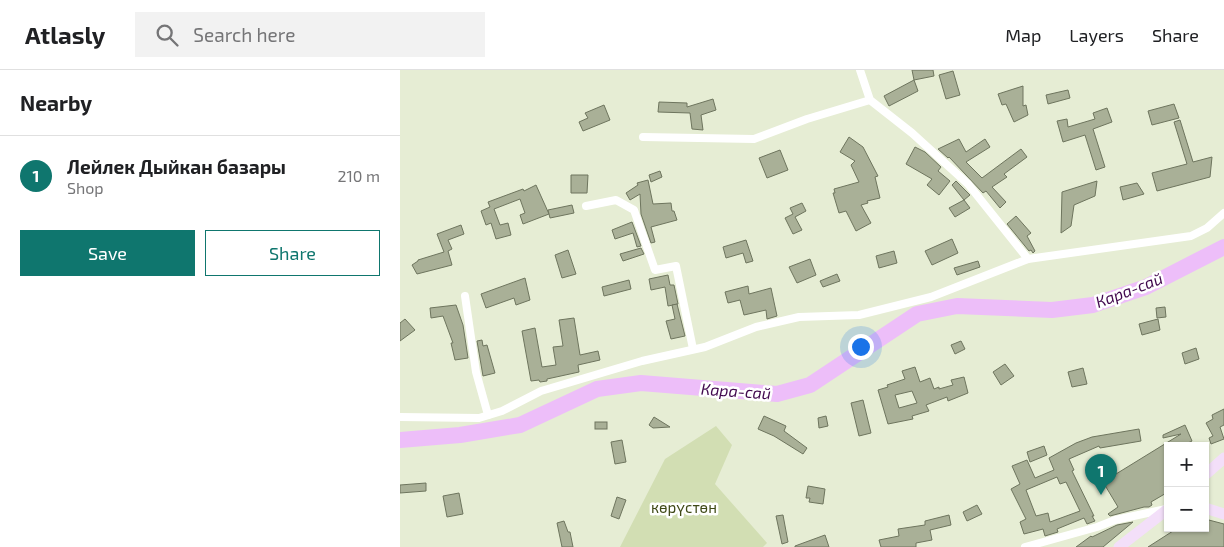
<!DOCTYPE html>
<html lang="en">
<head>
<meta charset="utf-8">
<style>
  body { margin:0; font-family:"Exo 2",sans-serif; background:#f2f2f2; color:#202124 }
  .controls { position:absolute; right:15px; bottom:15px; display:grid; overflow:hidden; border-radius:0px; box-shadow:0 1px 4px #0004 }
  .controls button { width:45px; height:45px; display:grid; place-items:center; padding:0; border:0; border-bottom:1px solid #e0e0e0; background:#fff; color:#202124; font:25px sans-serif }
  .you { position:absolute; left:460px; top:276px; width:18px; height:18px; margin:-12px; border:4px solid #fff; border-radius:50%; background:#1a73e8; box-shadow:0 0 0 8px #1a73e833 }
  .badge { display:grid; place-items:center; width:32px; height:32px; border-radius:50%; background:#0f766e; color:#fff; font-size:16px; font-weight:700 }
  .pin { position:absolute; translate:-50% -41px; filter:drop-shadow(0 1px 2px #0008) }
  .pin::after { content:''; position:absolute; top:26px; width:18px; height:15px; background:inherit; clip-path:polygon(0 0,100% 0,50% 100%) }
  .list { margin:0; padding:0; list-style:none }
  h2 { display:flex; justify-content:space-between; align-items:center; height:65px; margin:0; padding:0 20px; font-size:21px }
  h2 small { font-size:16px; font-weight:400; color:#757577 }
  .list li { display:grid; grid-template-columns:32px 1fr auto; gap:15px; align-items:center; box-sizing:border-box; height:80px; padding:0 20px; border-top:1px solid #e0e0e0 }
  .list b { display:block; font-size:19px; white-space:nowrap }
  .list p { margin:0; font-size:16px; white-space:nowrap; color:#757577 }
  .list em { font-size:16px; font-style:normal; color:#757577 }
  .actions { display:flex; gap:10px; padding:15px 20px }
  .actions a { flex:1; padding:11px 0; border:1px solid #0f766e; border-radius:0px; text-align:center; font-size:18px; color:#0f766e }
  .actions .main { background:#0f766e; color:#fff }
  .icon { flex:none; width:28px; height:28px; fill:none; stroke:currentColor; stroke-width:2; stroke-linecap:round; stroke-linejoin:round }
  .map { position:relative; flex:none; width:824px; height:477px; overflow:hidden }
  header { display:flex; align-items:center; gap:30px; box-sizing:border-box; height:70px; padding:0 25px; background:#fff; border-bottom:1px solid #e0e0e0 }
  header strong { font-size:24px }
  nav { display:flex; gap:28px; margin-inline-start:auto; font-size:18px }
  .search { width:350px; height:45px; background:#f2f2f2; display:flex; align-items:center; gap:12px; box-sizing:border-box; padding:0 18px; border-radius:0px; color:#757577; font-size:19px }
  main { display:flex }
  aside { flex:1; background:#fff }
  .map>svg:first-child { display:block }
</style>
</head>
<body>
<header>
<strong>Atlasly</strong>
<div class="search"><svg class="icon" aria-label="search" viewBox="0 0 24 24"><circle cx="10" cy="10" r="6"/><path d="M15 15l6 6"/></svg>Search here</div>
<nav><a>Map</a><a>Layers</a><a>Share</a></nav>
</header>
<main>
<aside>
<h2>Nearby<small></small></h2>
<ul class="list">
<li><span class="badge">1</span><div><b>Лейлек Дыйкан базары</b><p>Shop</p></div><em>210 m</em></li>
</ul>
<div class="actions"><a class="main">Save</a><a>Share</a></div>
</aside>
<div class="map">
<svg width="824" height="477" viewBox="0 0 824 477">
  <rect width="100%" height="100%" fill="#e6edd4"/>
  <path fill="#d2deb3" d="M 316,356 L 332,375 L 315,414 L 367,473 L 363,477 L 220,477 L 265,389 Z"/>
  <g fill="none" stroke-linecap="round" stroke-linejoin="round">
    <path stroke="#edbef9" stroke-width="16" d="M 0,370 L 60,365 L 120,355 L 197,319 L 241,313 L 377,324 L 410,315 L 517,244 L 557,236 L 652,240 L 693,235 L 746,217 L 824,177"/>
  </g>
  <g fill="#a9b097" stroke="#6e755e" fill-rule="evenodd">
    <path d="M 512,0 L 533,0 L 534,6 L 514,10 Z"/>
    <path d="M 553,1 L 560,25 L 546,29 L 539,5 Z"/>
    <path d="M 514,10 L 518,21 L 489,36 L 484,26 Z"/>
    <path d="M 623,16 L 623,36 L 626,35 L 628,45 L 614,52 L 606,34 L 602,35 L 598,24 Z"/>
    <path d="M 668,20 L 670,28 L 648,34 L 646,25 Z"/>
    <path d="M 313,29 L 316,40 L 301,45 L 303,60 L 292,59 L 290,43 L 258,42 L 259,32 L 287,33 L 287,37 Z"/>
    <path d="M 774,34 L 779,48 L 752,55 L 748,41 Z"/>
    <path d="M 204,35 L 210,50 L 183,61 L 179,52 L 188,48 L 185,43 Z"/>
    <path d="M 707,38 L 712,52 L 693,59 L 705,97 L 696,100 L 685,65 L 663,72 L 657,51 L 667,49 L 668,57 L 695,49 L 693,43 Z"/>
    <path d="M 780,50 L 793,92 L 812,87 L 810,107 L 757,121 L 752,103 L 787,94 L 774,52 Z"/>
    <path d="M 449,67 L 463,77 L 478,106 L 475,107 L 480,128 L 467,131 L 468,133 L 461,135 L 471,153 L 456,161 L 446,141 L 439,143 L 433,123 L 435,123 L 434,119 L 459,112 L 451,95 L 455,91 L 440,82 Z"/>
    <path d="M 559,69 L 566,82 L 585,69 L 590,77 L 566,92 L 582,108 L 621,79 L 627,87 L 604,104 L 607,107 L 592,117 L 606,132 L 600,138 L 586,121 L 583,123 L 549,87 L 548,88 L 538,79 Z"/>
    <path d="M 515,77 L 525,82 L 541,97 L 538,101 L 550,111 L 539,125 L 527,115 L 532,109 L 506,94 Z"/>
    <path d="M 380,80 L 388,100 L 367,108 L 359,88 Z"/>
    <path d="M 260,101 L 262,107 L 251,112 L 249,105 Z"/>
    <path d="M 171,105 L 188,105 L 187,123 L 171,123 Z"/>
    <path d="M 248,110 L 253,134 L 271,133 L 272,141 L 274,141 L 277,150 L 251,157 L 255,172 L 251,173 L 241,144 L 240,124 L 230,130 L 226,123 L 238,115 L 237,113 Z"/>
    <path d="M 556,111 L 570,125 L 564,130 L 552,115 Z"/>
    <path d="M 697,111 L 695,126 L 674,135 L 671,156 L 661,163 L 662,122 Z"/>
    <path d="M 737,113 L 744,124 L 723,130 L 720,117 Z"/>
    <path d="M 136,115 L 149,144 L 123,154 L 120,145 L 125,143 L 120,129 L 94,139 L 100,155 L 108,153 L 111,165 L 96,169 L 91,153 L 86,155 L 81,141 L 90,137 L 88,132 L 123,119 L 124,121 Z"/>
    <path d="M 564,130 L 570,138 L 555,147 L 549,138 Z"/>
    <path d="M 402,133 L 406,141 L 395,147 L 402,160 L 393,164 L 385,148 L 393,144 L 390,138 Z"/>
    <path d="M 172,135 L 174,143 L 150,148 L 148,140 Z"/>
    <path d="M 616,146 L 631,163 L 627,166 L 635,181 L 633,183 L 631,180 L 629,181 L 607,154 Z"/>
    <path d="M 232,152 L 241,176 L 237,177 L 233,163 L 215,169 L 212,160 Z"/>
    <path d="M 61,155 L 64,164 L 48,170 L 52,179 L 48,181 L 52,195 L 17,204 L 12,195 L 18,191 L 18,190 L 44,182 L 37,164 Z"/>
    <path d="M 552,169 L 558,183 L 532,195 L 525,181 Z"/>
    <path d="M 346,170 L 353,191 L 346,193 L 343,183 L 326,188 L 323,177 Z"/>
    <path d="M 241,178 L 244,184 L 223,191 L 220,184 Z"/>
    <path d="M 168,180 L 176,204 L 162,208 L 155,185 Z"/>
    <path d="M 494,181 L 497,193 L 479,198 L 476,186 Z"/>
    <path d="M 410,189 L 416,205 L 397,213 L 389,197 Z"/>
    <path d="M 578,191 L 580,197 L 557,205 L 554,198 Z"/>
    <path d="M 437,204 L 440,211 L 423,217 L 420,211 Z"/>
    <path d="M 268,205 L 270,215 L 274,215 L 278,234 L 268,236 L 265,217 L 251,220 L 249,209 Z"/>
    <path d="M 125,208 L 130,230 L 116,235 L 114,228 L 86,238 L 81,224 Z"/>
    <path d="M 229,210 L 231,219 L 204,226 L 202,217 Z"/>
    <path d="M 348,216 L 349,224 L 371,218 L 377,246 L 367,249 L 366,240 L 344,245 L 340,230 L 328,233 L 325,222 Z"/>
    <path d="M 277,234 L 285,266 L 271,269 L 266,251 L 275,249 L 272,235 Z"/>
    <path d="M 56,235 L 63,255 L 68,288 L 55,290 L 51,273 L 53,273 L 43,246 L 31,248 L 30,238 Z"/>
    <path d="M 765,237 L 766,247 L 757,248 L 756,238 Z"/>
    <path d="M 174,248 L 180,285 L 198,281 L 200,290 L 178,295 L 179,302 L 147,309 L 147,311 L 140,312 L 139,310 L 131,311 L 122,261 L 135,258 L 142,297 L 156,295 L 153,277 L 163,276 L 159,250 Z"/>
    <path d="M 5,249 L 15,260 L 0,271 L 0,253 Z"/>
    <path d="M 758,249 L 760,260 L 742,265 L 739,254 Z"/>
    <path d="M 82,270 L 83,276 L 87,275 L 95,303 L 83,306 L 77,271 Z"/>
    <path d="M 561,271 L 565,279 L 555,284 L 551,275 Z"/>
    <path d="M 796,278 L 799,289 L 785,294 L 782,283 Z"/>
    <path d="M 605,294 L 614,306 L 601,315 L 593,302 Z"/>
    <path d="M 515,297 L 520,312 L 530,308 L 534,319 L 539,317 L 539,319 L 553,315 L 551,310 L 564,307 L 568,323 L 548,331 L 547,327 L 526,335 L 529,341 L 512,346 L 513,349 L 488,354 L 478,320 L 488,317 L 487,315 L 505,309 L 502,301 ZM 512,321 L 517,333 L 499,338 L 495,325 Z"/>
    <path d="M 683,298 L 687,314 L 672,317 L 668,302 Z"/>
    <path d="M 463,330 L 471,363 L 459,366 L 451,333 Z"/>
    <path d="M 824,339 L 824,355 L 820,357 L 824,369 L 811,374 L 809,368 L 813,366 L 806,353 L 813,349 L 812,345 Z"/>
    <path d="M 364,346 L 386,356 L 384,361 L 407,378 L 403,384 L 374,366 L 358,359 Z"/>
    <path d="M 426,346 L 428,356 L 419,358 L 418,348 Z"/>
    <path d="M 254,347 L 270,357 L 253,358 L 249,355 Z"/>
    <rect x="195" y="352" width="12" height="7"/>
    <path d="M 785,355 L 792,371 L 782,376 L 768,376 L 768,422 L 751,432 L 752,435 L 749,437 L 744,437 L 710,446 L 708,444 L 718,437 L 703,412 L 781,364 L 763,368 L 763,365 Z"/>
    <path d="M 739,359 L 741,371 L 700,378 L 699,376 L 669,389 L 674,400 L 672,401 L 694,446 L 692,446 L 695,451 L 687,454 L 684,448 L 657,459 L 658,462 L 645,466 L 643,459 L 624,464 L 620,452 L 626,449 L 611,419 L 620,414 L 612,396 L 627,390 L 635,408 L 654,400 L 649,388 L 676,373 L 692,367 ZM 657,407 L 660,414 L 666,412 L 680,441 L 650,452 L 648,443 L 636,446 L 626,420 Z"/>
    <path d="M 222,370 L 226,392 L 215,394 L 211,372 Z"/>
    <path d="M 644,376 L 647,385 L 630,392 L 627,382 Z"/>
    <path d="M 26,413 L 26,421 L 0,423 L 0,415 Z"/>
    <path d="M 408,416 L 425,419 L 423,434 L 409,432 L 410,428 L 406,428 Z"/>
    <path d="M 59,423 L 63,444 L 47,447 L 43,426 Z"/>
    <path d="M 217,427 L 226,430 L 219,449 L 211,446 Z"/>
    <path d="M 577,435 L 582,444 L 567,451 L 563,442 Z"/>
    <path d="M 383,445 L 388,472 L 382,474 L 376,446 Z"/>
    <path d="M 549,445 L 551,455 L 530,460 L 532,470 L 516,473 L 516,477 L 481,477 L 479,470 L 499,466 L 498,459 L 525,455 L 525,451 Z"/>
    <path d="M 805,449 L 824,454 L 824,477 L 748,477 L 773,461 L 774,458 L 805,458 Z"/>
    <path d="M 164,451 L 168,462 L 170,462 L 173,477 L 162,477 L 157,453 Z"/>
    <path d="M 733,452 L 703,477 L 676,477 L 691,466 L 692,467 L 717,455 Z"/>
    <path d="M 425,465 L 429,477 L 395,477 L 395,476 Z"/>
  </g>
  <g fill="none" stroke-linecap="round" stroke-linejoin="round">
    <g stroke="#fff" stroke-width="8">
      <path d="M 460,0 L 470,30 L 512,63 L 568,114 L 628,189"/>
      <path d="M 243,67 L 354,69 L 407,49 L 470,30"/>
      <path d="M 186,136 L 216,130 L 234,140 L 255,200 L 276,196 L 293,279"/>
      <path d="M 65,226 L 76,302 L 88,345"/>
      <path d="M 0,347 L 79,348 L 102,341 L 141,321 L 242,291 L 305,277 L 356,257 L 399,247 L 459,245 L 531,227 L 628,189 L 791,166 L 807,158 L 824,143"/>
      <path d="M 625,477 L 697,457 L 715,450 L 766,439"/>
    </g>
    <g stroke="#f3dff9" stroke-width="11">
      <path d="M 805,405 L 824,388"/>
      <path d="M 805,438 L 824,444"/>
      <path d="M 719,477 L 768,439"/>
    </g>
  </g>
  <g text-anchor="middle" stroke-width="5" stroke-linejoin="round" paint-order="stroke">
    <g font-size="15" fill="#3e4815" stroke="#fff">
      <text x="284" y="443">көрүстөн</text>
    </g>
    <g font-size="16" font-style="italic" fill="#41084e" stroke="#fff">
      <text transform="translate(729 220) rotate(-21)" y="6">Кара-сай</text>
      <text transform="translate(336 321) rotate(4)" y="6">Кара-сай</text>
    </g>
  </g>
</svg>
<div class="controls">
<button>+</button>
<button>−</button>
</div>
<div class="you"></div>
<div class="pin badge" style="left:701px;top:425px">1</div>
</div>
</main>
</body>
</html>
